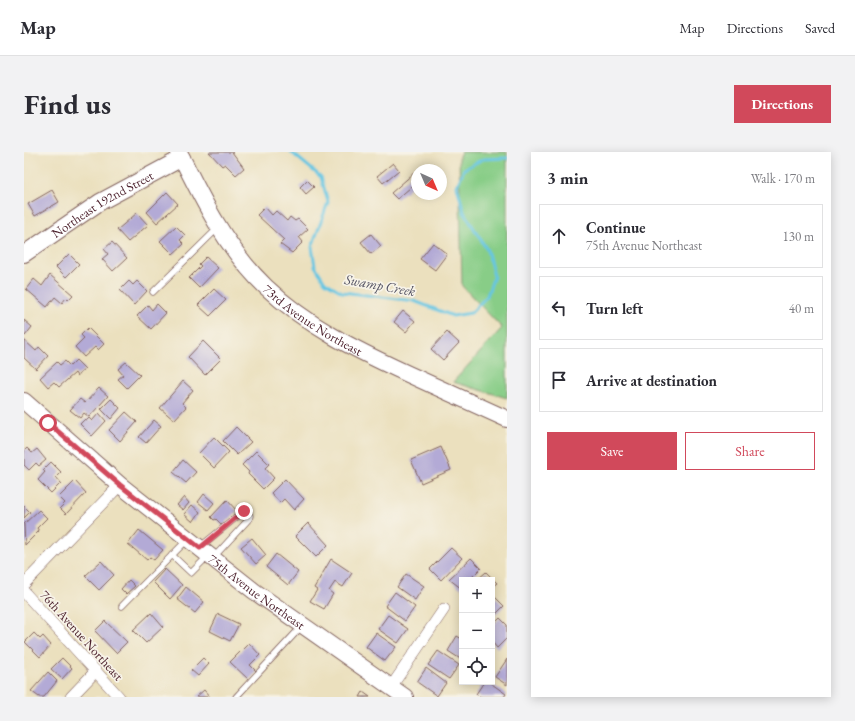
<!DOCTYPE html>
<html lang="en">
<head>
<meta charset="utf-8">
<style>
  body { margin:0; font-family:"EB Garamond",serif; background:#f2f2f3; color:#2b2b33 }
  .controls { position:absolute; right:12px; bottom:12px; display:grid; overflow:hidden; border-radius:0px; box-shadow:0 2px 10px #0003 }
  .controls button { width:36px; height:36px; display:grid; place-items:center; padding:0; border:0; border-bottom:1px solid #e1e1e2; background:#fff; color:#2b2b33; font:20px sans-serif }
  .compass { position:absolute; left:387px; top:12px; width:36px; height:36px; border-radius:50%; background:#fff; box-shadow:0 2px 10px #0003; rotate:136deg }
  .stop { position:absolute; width:12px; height:12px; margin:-9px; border:3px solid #d1495b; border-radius:50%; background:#fff }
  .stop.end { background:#d1495b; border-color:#fff; box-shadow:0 1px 4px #0008 }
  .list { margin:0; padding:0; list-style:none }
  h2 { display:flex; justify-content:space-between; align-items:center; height:52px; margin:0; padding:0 16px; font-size:17px }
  h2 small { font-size:13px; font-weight:400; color:#7c7c81 }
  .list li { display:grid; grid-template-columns:26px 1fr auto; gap:12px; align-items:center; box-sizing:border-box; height:64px; margin:0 8px 8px; padding:0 8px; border:1px solid #e1e1e2; border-radius:0px }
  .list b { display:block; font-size:15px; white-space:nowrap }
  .list p { margin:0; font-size:13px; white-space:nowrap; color:#7c7c81 }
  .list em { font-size:13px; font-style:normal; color:#7c7c81 }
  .actions { display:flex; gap:8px; padding:12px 16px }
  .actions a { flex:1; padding:9px 0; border:1px solid #d1495b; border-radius:0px; text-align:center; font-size:14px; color:#d1495b }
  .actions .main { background:#d1495b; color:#fff }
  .icon { flex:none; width:22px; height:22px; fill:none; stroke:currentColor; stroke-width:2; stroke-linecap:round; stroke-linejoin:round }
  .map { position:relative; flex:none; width:483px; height:545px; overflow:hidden; border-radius:0px }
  header { display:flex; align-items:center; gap:24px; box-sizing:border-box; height:56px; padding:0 20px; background:#fff; border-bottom:1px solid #e1e1e2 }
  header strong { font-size:19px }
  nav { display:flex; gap:22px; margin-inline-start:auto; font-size:14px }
  .intro { display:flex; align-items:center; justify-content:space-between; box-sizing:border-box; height:96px; padding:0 24px }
  h1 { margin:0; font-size:28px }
  .button { padding:10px 18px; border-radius:0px; background:#d1495b; color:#fff; font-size:14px; font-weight:700 }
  main { display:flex; gap:24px; padding:0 24px }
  aside { flex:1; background:#fff; border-radius:0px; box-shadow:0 2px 10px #0003 }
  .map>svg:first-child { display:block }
</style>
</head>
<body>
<header>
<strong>Map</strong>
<nav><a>Map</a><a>Directions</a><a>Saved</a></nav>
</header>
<div class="intro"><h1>Find us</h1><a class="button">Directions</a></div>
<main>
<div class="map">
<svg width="483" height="545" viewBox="0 0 483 545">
  <rect width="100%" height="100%" fill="#f7f3e8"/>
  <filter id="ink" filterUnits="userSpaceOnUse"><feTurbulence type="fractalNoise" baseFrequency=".025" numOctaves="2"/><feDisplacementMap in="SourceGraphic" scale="8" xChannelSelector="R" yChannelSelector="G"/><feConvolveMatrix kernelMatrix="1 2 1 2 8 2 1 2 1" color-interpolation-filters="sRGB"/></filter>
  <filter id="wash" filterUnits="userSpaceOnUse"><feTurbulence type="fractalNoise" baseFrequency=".012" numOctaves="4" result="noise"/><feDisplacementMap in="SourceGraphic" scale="16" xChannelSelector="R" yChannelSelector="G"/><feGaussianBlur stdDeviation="0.9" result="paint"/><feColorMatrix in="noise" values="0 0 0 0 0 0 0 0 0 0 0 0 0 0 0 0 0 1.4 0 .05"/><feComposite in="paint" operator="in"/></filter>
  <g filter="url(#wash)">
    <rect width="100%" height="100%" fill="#ebe0be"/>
    <path fill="#88cd87" stroke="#697659" d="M 437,0 L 483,0 L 483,246 L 429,230 L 478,176 L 438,134 L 435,4 Z"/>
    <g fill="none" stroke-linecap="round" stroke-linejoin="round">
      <path stroke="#65c6e3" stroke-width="3" d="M 267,0 L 297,25 L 304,50 L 288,95 L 291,114 L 301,130 L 318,140 L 390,149 L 429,164 L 447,161 L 463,144 L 470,124 L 463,98 L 440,60 L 433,34 L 440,17 L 459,7 L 483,6"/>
    </g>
    <g id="blocks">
      <g fill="#b3aad6">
        <path d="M 185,0 L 208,0 L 220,16 L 212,23 L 201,12 L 198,14 Z"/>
        <path d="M 369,11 L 375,18 L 359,31 L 353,24 Z"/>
        <path d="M 390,21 L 393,24 L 393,30 L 373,47 L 367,41 Z"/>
        <path d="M 283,28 L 290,35 L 282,42 L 276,35 Z"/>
        <path d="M 28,38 L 35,50 L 11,64 L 4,52 Z"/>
        <path d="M 143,40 L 154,52 L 133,71 L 123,60 Z"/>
        <path d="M 241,55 L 248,63 L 252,59 L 263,69 L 266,65 L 271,69 L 274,67 L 284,77 L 275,85 L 279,90 L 268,101 L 256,92 L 260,88 L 233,63 Z"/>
        <path d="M 113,61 L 124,73 L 104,90 L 93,78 Z"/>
        <path d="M 152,74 L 161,83 L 156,88 L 160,92 L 149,102 L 136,89 Z"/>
        <path d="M 347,82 L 357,94 L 347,102 L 337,90 Z"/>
        <path d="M 88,90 L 103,106 L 89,119 L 78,107 L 84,102 L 80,97 Z"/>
        <path d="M 409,91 L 423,102 L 411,118 L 396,107 Z"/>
        <path d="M 45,102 L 55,112 L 42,125 L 32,115 Z"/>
        <path d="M 182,105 L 194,116 L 175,136 L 165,126 L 177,114 L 175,112 Z"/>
        <path d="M 26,123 L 49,143 L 44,148 L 42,146 L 38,151 L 31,145 L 23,155 L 2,137 L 10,127 L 18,134 Z"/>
        <path d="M 105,129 L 109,133 L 113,129 L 123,139 L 110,153 L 96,138 Z"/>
        <path d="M 190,137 L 202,148 L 186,164 L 174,153 Z"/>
        <path d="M 133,152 L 142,161 L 127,177 L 113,164 L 124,153 L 128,158 Z"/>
        <path d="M 379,159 L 391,169 L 382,180 L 370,170 Z"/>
        <path d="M 0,168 L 8,175 L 1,184 L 0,184 Z"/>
        <path d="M 64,176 L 80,192 L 74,198 L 71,195 L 60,205 L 51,195 L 60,186 L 57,183 Z"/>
        <path d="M 423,180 L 435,191 L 419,208 L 407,197 Z"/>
        <path d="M 0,188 L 12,199 L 15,195 L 24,204 L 12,217 L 0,206 Z"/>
        <path d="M 179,189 L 197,207 L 181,223 L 164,205 Z"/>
        <path d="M 52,208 L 61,217 L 53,224 L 51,221 L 35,235 L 30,230 L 24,235 L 16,226 L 33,210 L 36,213 L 41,209 L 46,214 Z"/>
        <path d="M 102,210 L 116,223 L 103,236 L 94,227 L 99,223 L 94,217 Z"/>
        <path d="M 159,229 L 169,238 L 158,251 L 162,255 L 150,268 L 136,256 Z"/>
        <path d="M 75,236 L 84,244 L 65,265 L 60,261 L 56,266 L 46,258 L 56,247 L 61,251 Z"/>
        <path d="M 87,247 L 96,256 L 87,267 L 77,257 Z"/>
        <path d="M 102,260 L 113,270 L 96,289 L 85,278 Z"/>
        <path d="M 75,261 L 82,269 L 68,284 L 56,272 L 61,267 L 63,268 L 65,266 L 68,269 Z"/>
        <path d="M 130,268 L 137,274 L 122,291 L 115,285 Z"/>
        <path d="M 212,275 L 227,290 L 213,303 L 199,289 Z"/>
        <path d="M 190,285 L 205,300 L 190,316 L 175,301 Z"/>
        <path d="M 417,295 L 427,318 L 397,331 L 387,308 Z"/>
        <path d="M 3,296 L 8,301 L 13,297 L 22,308 L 15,314 L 12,311 L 5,318 L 0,313 L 0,299 Z"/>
        <path d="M 232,299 L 245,312 L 241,316 L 250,326 L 239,337 L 224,322 L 225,320 L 218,313 Z"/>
        <path d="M 159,308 L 172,320 L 162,331 L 149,320 Z"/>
        <path d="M 27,310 L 37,320 L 32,325 L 37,331 L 27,341 L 14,328 L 21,320 L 19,318 Z"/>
        <path d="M 261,327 L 280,347 L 270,358 L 260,347 L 256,351 L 247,341 Z"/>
        <path d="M 51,329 L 62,341 L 42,362 L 36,356 L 41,351 L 35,345 Z"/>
        <path d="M 180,342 L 190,351 L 184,358 L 174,350 Z"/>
        <path d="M 160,345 L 165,351 L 159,358 L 153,353 Z"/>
        <path d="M 203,348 L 213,359 L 199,374 L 192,367 L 190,368 L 187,365 Z"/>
        <path d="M 168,353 L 176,360 L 169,370 L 160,362 Z"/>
        <path d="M 0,354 L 6,360 L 0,366 Z"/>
        <path d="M 15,358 L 23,366 L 13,376 L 15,379 L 1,393 L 0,372 Z"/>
        <path d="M 284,371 L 304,393 L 292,405 L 271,384 Z"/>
        <path d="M 115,378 L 139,398 L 130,408 L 126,405 L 123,408 L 104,392 Z"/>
        <path d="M 228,386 L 242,403 L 232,412 L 217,395 Z"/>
        <path d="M 427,396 L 438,406 L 417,428 L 406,417 Z"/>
        <path d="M 252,402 L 274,420 L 264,433 L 242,415 Z"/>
        <path d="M 447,406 L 457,416 L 445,428 L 438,428 L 438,437 L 425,427 Z"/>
        <path d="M 307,407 L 328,421 L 319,435 L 311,430 L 305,439 L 309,442 L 300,457 L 286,449 L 293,438 L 290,436 Z"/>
        <path d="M 77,409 L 90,423 L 75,438 L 61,424 Z"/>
        <path d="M 141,417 L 158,433 L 146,447 L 129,430 Z"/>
        <path d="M 462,420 L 473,431 L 468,435 L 468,428 L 453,428 Z"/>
        <path d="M 382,422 L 400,434 L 391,448 L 373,435 Z"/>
        <path d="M 105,428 L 111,434 L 102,442 L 97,437 Z"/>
        <path d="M 162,435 L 180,450 L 171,461 L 153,447 Z"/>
        <path d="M 371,440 L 391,455 L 381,469 L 361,454 Z"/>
        <path d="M 469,443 L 480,454 L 468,466 L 468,444 Z"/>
        <path d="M 127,461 L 139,475 L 122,491 L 109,478 Z"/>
        <path d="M 194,462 L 215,472 L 206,489 L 186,479 Z"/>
        <path d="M 364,463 L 384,477 L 374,491 L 354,477 Z"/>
        <path d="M 476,466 L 483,473 L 483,486 L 473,496 L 468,490 L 468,474 Z"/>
        <path d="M 81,469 L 103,490 L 92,501 L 71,479 Z"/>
        <path d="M 10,481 L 16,487 L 19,484 L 27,493 L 16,505 L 1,490 Z"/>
        <path d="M 352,481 L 372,495 L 361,509 L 342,495 Z"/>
        <path d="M 433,484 L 438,487 L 438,508 L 424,499 Z"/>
        <path d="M 225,491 L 236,503 L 226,513 L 233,520 L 225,528 L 206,510 Z"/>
        <path d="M 414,499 L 435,513 L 425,527 L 404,513 Z"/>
        <path d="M 38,506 L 48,516 L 38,527 L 27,517 Z"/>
        <path d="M 179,506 L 185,512 L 174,524 L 167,518 Z"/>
        <path d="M 483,507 L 483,533 L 471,525 Z"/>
        <path d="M 402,516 L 422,531 L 413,544 L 393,530 Z"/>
        <path d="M 24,520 L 33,529 L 20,545 L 15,545 L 7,539 Z"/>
        <path d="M 460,530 L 465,530 L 482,542 L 480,545 L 457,545 L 452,542 Z"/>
        <path d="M 180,538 L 186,545 L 172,545 Z"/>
        <path d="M 339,540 L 346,545 L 336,545 Z"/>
      </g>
    </g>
  </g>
  <g filter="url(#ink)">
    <use href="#blocks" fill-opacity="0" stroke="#82635e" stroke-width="1"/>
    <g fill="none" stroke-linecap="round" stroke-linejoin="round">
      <g stroke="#82635e" stroke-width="7">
        <g id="lane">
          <path d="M 129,140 L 194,76"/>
          <path d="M 177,394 L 220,359 L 224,359 L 226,364 L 225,367 L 189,406"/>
          <path d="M 148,403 L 167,421 L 183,405"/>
          <path d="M 98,454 L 164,387"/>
          <path d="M 212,545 L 278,474"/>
        </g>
      </g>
      <g stroke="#82635e" stroke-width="12">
        <g id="street">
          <path d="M 0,432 L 96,333"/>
          <path d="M 0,440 L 95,545"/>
          <path d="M 367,535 L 420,457"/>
          <path d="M 47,545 L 72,519"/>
        </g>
      </g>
      <g stroke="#82635e" stroke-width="18">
        <g id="secondary">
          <path id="s1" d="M 155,0 C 178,47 203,98 242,135 C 283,174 332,198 384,222 C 417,237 450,252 483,267"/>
          <path id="s2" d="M 0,102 L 76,50 L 158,6"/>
          <path id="s3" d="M 0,249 L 96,333 L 230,439 L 381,545"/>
        </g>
      </g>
      <use href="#lane" stroke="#fff" stroke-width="5.5"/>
      <use href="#street" stroke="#fff" stroke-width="11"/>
      <use href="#secondary" stroke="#fff" stroke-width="16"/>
    </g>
  </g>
  <g fill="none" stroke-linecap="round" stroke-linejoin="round" filter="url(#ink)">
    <path stroke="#d1495b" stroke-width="5" d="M 24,271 L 96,333 L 176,396 L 220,359"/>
  </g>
  <g text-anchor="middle" stroke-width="3.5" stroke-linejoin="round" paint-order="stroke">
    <g font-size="13" fill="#4a1f2b" stroke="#f7f3e8">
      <text dy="5" stroke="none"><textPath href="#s2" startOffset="93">Northeast 192nd Street</textPath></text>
      <text dy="5" stroke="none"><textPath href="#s1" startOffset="219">73rd Avenue Northeast</textPath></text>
      <text dy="5" stroke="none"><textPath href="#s3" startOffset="301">75th Avenue Northeast</textPath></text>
      <text transform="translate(58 483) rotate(48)" y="5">76th Avenue Northeast</text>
    </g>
    <g font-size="14" font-style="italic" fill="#525162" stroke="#f7f3e8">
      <text transform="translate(356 133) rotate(10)" y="5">Swamp Creek</text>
    </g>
  </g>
</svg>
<div class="controls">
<button>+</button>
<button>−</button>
<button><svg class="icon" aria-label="locate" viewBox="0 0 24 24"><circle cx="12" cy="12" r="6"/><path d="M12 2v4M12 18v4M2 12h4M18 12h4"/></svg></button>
</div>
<svg class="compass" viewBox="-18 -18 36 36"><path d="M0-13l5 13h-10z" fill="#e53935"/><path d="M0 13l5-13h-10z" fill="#7c7c81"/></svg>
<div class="stop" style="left:24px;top:271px"></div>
<div class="stop end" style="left:220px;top:359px"></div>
</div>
<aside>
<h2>3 min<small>Walk · 170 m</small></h2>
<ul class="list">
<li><svg class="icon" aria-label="ahead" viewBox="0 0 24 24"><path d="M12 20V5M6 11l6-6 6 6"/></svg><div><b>Continue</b><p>75th Avenue Northeast</p></div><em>130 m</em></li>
<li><svg class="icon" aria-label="left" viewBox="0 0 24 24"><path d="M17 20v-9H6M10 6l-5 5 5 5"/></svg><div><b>Turn left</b></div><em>40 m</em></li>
<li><svg class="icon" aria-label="arrive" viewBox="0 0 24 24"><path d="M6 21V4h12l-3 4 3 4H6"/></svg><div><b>Arrive at destination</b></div></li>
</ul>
<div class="actions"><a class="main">Save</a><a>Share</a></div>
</aside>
</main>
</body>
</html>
